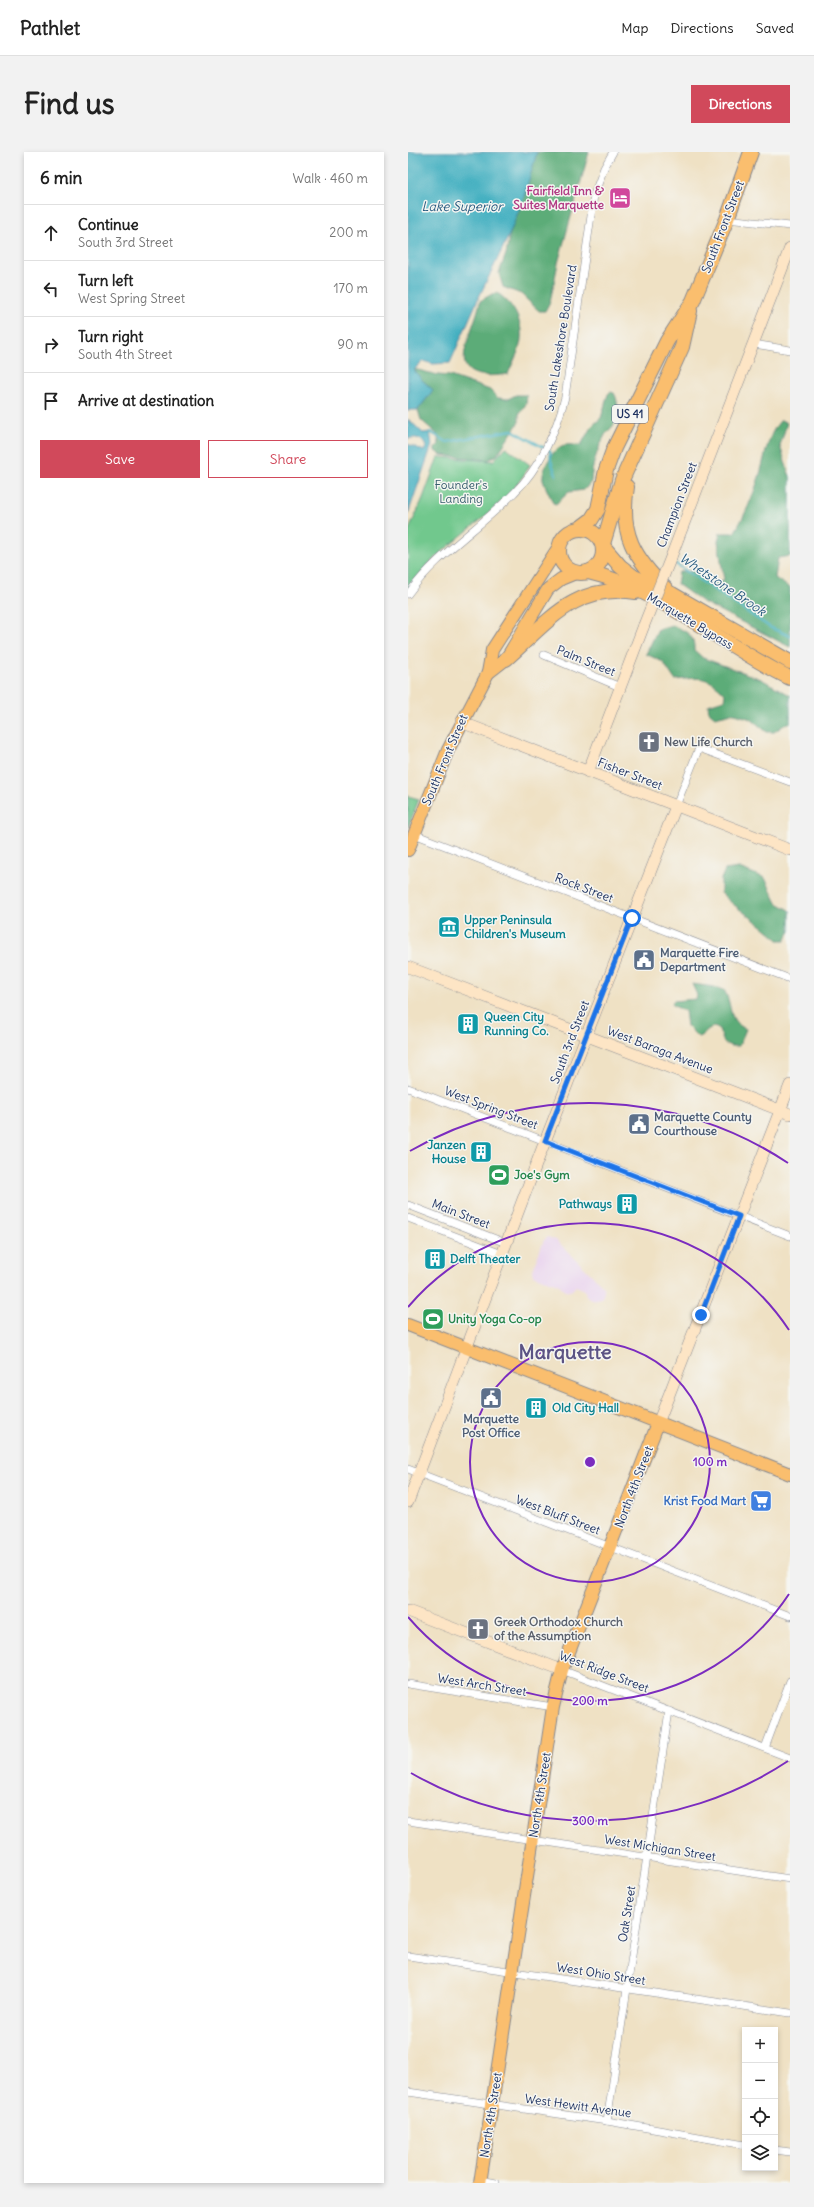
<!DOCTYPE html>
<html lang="en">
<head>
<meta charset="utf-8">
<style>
  body { margin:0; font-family:Delius,sans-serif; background:#f2f2f2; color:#222 }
  .controls { position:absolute; right:12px; bottom:12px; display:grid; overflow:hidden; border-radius:0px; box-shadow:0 2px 6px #0003 }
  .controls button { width:36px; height:36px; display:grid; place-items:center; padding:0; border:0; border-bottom:1px solid #e0e0e0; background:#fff; color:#222; font:20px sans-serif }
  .stop { position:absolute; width:12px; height:12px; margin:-9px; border:3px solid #1a73e8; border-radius:50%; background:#fff }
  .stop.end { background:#1a73e8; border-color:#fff; box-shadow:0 1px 4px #0008 }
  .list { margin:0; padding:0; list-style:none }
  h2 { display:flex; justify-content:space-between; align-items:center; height:52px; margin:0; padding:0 16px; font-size:17px }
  h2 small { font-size:13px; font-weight:400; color:#767676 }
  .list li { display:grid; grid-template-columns:26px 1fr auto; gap:12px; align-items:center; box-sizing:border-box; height:56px; padding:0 16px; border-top:1px solid #e0e0e0 }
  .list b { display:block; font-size:15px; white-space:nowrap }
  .list p { margin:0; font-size:13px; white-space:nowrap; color:#767676 }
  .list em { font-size:13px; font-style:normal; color:#767676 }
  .actions { display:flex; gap:8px; padding:12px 16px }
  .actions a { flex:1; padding:9px 0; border:1px solid #d1495b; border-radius:0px; text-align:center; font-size:14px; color:#d1495b }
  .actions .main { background:#d1495b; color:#fff }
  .icon { flex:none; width:22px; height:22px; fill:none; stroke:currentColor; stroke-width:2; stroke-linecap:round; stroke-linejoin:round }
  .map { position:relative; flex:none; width:382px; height:2031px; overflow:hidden; border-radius:0px }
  header { display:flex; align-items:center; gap:24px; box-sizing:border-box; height:56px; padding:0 20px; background:#fff; border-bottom:1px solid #e0e0e0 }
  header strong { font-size:19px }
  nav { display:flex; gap:22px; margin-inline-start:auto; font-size:14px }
  .intro { display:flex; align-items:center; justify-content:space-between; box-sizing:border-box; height:96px; padding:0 24px }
  h1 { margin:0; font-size:28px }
  .button { padding:10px 18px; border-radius:0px; background:#d1495b; color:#fff; font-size:14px; font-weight:700 }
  main { display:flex; gap:24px; padding:0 24px }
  aside { flex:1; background:#fff; border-radius:0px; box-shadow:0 2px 6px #0003 }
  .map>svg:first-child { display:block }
</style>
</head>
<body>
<header>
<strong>Pathlet</strong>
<nav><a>Map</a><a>Directions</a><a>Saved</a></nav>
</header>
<div class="intro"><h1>Find us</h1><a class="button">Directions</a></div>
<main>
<aside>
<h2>6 min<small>Walk · 460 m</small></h2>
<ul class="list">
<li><svg class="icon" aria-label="ahead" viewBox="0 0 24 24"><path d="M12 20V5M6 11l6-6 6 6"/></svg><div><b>Continue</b><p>South 3rd Street</p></div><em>200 m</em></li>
<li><svg class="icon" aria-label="left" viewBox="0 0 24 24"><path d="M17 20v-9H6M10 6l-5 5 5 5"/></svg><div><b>Turn left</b><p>West Spring Street</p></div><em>170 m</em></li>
<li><svg class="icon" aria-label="right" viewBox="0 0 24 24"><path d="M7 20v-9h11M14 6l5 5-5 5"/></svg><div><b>Turn right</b><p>South 4th Street</p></div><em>90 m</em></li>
<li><svg class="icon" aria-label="arrive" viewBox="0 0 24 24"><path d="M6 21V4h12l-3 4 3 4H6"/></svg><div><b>Arrive at destination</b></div></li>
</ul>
<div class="actions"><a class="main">Save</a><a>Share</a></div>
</aside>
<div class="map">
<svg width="382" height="2031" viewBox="0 0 382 2031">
  <rect width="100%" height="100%" fill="#f6f6f2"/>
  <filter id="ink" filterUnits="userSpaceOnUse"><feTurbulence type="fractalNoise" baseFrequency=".025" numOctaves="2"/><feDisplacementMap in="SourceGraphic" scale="8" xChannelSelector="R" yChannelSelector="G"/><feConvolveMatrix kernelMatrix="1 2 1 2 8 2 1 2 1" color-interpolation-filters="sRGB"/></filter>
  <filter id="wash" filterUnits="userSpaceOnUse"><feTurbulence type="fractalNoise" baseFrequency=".012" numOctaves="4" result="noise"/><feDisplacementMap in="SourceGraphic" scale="16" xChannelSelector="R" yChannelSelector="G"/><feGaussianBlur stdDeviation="0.9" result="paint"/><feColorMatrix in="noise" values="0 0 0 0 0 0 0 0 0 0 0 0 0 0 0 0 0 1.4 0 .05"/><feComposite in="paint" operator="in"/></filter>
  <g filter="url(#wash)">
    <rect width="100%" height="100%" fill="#efe1c4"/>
    <path fill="#e9d2ee" d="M 140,1085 L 148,1088 L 196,1135 L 196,1140 L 194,1146 L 185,1148 L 178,1144 L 177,1138 L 168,1134 L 163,1139 L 157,1138 L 150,1132 L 125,1123 L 124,1119 L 136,1088 Z"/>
    <g fill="#71c88d" stroke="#467c76">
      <path d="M 98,295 L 122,313 C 99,354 57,377 23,410 C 15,418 8,429 0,438 L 0,380 L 15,346 L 30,305 L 85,309 Z"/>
      <path d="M 0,644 L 11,647 L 0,676 Z"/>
    </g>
    <g fill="#5cac78" stroke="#3c6e6b">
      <path d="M 129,0 L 181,0 L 150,111 L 142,150 L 137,159 L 131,159 L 113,142 L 95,135 L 91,121 L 98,102 L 102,81 L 116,45 Z"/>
      <path d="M 89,141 C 106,151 117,173 112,193 C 110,202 104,212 100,222 C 27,233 66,185 72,149 L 84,142 Z"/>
      <path d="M 6,217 L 30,223 L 42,224 L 82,238 L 90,246 L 100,247 L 108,243 L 119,243 L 118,252 L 111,262 L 111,270 L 89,303 L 80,308 L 33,303 L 27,299 L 27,296 L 31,292 L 29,282 L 13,268 L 10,258 L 25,238 L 13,227 Z"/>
      <path d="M 202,240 L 206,241 C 211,249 211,266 205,274 C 203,277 199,279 197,283 C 189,298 184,313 183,330 L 176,338 L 161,340 L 148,352 L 145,351 C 143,346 135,330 135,328 C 133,318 146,294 157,293 C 162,292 167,294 173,293 L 183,275 L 193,266 L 200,242 Z"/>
      <path d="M 373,268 L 379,271 L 372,294 L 382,325 L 382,404 L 370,406 L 367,426 L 382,436 L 382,495 L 293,449 L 269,432 L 271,420 L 286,419 L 306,431 L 316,428 L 310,389 L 312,381 L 326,381 C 337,364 345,344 351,325 C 357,307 359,282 373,268 Z"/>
      <path d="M 264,473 C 277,479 287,482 286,498 L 295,506 L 353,527 L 382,543 L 382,572 L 379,571 L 366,580 L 359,580 L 343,567 L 324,561 L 307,565 L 301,560 L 300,553 L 316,548 L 317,542 C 299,522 290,526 267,528 L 255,510 L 238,502 L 250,477 Z"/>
      <path d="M 331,716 L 357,726 L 369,751 L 382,758 L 382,779 L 377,788 L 370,788 C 353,770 330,759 313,741 L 313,727 L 317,718 Z"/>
      <path d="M 284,832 L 306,835 L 316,838 C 326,855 318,868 338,877 L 331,894 L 323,894 L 316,891 L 311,877 L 306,875 C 298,876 297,883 290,885 L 279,874 L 277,859 L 264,853 L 265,849 L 288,847 L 289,843 Z"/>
    </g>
    <g fill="#44b0c1" stroke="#307090">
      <path d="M 0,0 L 129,0 L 116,45 L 102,81 L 71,145 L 42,211 L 25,212 L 15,209 L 6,218 L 13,227 L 25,238 L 10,258 L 2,258 L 0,260 Z"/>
      <path d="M 0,267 L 15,281 L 22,280 L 24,293 L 0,362 L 0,292 L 16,299 L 18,295 C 15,287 9,284 0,287 Z"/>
    </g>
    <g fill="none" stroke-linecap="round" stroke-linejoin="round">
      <g stroke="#44b0c1" stroke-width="2.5">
        <path d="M 22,280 L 39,290 L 104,278 L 142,299 L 143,309 L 148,323"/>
        <path d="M 265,410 L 363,476 L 382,484"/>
      </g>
    </g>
  </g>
  <g filter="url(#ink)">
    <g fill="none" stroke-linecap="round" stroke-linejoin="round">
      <g stroke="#858891" stroke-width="8">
        <g id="street">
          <path d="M 319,67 L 382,74"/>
          <path d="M 346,192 L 382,198"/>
          <path d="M 0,442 C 29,402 72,376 106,341 C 131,317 149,278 157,245 L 186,43 L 196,16 L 205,0"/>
          <path d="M 136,503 L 212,535"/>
          <path d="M 268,654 L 291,596 L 382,630"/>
          <path d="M 6,682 L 382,827"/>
          <path d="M 0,936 L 382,1084"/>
          <path d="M 0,1053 L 98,1091"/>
          <path d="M 0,1066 L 94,1102"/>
          <path d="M 0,1317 L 382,1464"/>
          <path d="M 154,1518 L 382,1606"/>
          <path d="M 0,1532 L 145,1555"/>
          <path d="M 357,1596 L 382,1529"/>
          <path d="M 0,1669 L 382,1727"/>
          <path d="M 0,1804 L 382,1861"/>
          <path d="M 0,1940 L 199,1969 L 337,1993"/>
          <path d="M 199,1969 L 261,1559"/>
          <path d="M 367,1998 L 382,2000"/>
          <path d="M 73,2028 L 88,2031"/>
        </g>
      </g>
      <g stroke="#858891" stroke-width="12">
        <g id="secondary">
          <path d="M 263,405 L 382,96"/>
          <path d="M 53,570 L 382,698"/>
          <path d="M 180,620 L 236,473"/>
          <path d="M 0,815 L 382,962"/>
          <path d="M 250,1271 L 382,933"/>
          <path d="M 0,1350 L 134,997 L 268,654"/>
          <path d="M 0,1459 L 154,1518"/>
        </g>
      </g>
      <g stroke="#858891" stroke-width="14">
        <g id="primary">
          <path d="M 80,521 L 98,507 L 140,437 L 153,427 L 170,420"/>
          <path d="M 0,698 L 40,598 L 80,521 L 84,498 L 152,393"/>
          <path d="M 0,1173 L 382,1322"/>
          <path d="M 72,2031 L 145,1555 L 154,1518 L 250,1271"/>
        </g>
      </g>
      <g stroke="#858891" stroke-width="16">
        <g id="highway">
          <path d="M 219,335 C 211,381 226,406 258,437"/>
          <path d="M 171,377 L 183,368 L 190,357 L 198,318 L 206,296 L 259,189 L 285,149 L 319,67 L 343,0"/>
          <circle cx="173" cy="399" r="22"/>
          <path d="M 195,392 L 214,328 L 274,195 L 282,159"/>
          <path d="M 195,394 L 212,414 L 226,425 L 264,442 L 382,510"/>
          <path d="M 180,420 C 251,436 315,494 382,526"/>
          <path d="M 98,507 C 140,470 167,431 228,440"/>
        </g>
      </g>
      <use href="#street" stroke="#fff" stroke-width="7"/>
      <use href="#secondary" stroke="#fde5c5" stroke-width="11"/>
      <use href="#primary" stroke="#fabe6e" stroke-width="12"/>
      <use href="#highway" stroke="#fabe6e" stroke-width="14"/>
      <g stroke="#858891" stroke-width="12" stroke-linecap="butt">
        <path id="secondary-bridge" d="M 236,473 L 263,405"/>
      </g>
      <use href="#secondary-bridge" stroke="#fde5c5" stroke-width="11"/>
    </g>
  </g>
  <g fill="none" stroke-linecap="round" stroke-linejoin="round" filter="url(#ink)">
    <path stroke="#1a73e8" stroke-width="5" d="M 224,766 L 137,989 L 331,1064 L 293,1163"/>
  </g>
  <g fill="none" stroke="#7b2cbf" stroke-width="2">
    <circle cx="182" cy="1310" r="120"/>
    <path d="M381 1442A239 239 0 0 1 0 1465M0 1155A239 239 0 0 1 381 1178"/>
    <path d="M380 1609A359 359 0 0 1 3 1621M2 999A359 359 0 0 1 380 1011"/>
  </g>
  <defs>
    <g id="hotel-square" transform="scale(1.15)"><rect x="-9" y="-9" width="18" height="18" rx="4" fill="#d1479c" stroke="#f6f6f2"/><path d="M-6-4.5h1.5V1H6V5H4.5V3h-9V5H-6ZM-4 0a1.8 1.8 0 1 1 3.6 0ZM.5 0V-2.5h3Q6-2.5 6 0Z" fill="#fff"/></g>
    <g id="church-square" transform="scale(1.15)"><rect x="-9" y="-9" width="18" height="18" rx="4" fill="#6b7280" stroke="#f6f6f2"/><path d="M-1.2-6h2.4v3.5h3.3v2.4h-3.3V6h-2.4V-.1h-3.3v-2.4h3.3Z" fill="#fff"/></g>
    <g id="museum-square" transform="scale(1.15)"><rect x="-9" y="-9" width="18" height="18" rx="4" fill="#0f9aa8" stroke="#f6f6f2"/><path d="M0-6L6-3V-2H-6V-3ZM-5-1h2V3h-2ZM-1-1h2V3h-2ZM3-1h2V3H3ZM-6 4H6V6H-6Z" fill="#fff"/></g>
    <g id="civic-square" transform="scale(1.15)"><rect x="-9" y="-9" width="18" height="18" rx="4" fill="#5c6f8a" stroke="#f6f6f2"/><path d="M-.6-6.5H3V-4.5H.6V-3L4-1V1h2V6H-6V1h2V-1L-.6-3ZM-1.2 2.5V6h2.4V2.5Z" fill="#fff"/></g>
    <g id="building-square" transform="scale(1.15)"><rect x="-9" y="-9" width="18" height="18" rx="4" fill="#0f9aa8" stroke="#f6f6f2"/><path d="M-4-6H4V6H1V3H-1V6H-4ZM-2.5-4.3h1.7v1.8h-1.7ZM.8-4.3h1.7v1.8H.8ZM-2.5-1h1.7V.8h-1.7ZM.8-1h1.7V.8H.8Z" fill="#fff"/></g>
    <g id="stadium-square" transform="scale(1.15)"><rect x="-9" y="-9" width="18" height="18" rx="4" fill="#2e9e5b" stroke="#f6f6f2"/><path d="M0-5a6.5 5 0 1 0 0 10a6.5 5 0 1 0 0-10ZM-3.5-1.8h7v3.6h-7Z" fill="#fff"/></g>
    <g id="supermarket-square" transform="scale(1.15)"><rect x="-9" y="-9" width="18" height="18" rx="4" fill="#3f7fe0" stroke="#f6f6f2"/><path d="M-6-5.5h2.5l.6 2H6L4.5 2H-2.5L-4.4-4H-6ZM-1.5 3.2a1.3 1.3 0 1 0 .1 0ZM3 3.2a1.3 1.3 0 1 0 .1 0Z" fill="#fff"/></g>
  </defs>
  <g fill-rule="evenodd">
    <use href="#hotel-square" x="212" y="46"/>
    <use href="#church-square" x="241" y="590"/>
    <use href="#museum-square" x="41" y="775"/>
    <use href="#civic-square" x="236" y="808"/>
    <use href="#building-square" x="60" y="872"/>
    <use href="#civic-square" x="231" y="972"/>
    <use href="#building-square" x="73" y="1000"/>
    <use href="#stadium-square" x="91" y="1023"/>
    <use href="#building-square" x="219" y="1052"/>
    <use href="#building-square" x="27" y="1107"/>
    <use href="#stadium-square" x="25" y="1167"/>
    <use href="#civic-square" x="83" y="1246"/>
    <use href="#building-square" x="128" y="1256"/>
    <use href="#supermarket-square" x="353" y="1349"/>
    <use href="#church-square" x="70" y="1477"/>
  </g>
  <g text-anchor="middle" stroke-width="3" stroke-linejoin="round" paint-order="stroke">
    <rect fill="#f6f6f2" stroke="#5d6b8a" stroke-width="1" x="204" y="253" width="36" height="18" rx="3"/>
    <g font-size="11" font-weight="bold" fill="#1b2f5e">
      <text x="222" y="266">US 41</text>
    </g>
    <g font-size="12" font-weight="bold" fill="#b23c85" stroke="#f6f6f2" text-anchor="end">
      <text x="196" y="43">Fairfield Inn &amp;<tspan x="196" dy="14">Suites Marquette</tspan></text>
    </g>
    <g font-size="12" fill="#1b2f5e" stroke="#f6f6f2">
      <text transform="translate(315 75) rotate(-69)" y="4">South Front Street</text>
      <text transform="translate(153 186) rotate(-81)" y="4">South Lakeshore Boulevard</text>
      <text transform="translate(269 353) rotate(-69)" y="4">Champion Street</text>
      <text transform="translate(282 469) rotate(31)" y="4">Marquette Bypass</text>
      <text transform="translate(178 509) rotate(22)" y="4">Palm Street</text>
      <text transform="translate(37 608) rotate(-67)" y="4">South Front Street</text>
      <text transform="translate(222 622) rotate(21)" y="4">Fisher Street</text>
      <text transform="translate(176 736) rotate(21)" y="4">Rock Street</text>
      <text transform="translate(162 890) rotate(-69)" y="4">South 3rd Street</text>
      <text transform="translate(252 898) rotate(21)" y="4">West Baraga Avenue</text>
      <text transform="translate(83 956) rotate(21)" y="4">West Spring Street</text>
      <text transform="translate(53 1062) rotate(21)" y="4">Main Street</text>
      <text transform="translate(226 1335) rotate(-69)" y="4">North 4th Street</text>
      <text transform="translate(150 1363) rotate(21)" y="4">West Bluff Street</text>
      <text transform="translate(196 1520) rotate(21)" y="4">West Ridge Street</text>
      <text transform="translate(74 1533) rotate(9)" y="4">West Arch Street</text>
      <text transform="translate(132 1643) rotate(-81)" y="4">North 4th Street</text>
      <text transform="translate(252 1696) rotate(9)" y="4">West Michigan Street</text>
      <text transform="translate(219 1762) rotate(-81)" y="4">Oak Street</text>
      <text transform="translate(193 1822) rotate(9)" y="4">West Ohio Street</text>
      <text transform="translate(170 1954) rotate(8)" y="4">West Hewitt Avenue</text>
      <text transform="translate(83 1963) rotate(-81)" y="4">North 4th Street</text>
    </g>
    <g font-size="12" fill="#355d6c" stroke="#f6f6f2">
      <text x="53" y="337">Founder's<tspan x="53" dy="14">Landing</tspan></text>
    </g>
    <g font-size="12" font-weight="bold" fill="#5b616d" stroke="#f6f6f2" text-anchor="start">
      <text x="256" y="594">New Life Church</text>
      <text x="86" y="1474">Greek Orthodox Church<tspan x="86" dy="14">of the Assumption</tspan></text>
    </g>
    <g font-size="12" font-weight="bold" fill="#0d838f" stroke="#f6f6f2" text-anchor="start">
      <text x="56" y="772">Upper Peninsula<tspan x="56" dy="14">Children's Museum</tspan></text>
      <text x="76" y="869">Queen City<tspan x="76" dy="14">Running Co.</tspan></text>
      <text x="58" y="997" text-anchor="end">Janzen<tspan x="58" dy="14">House</tspan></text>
      <text x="204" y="1056" text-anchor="end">Pathways</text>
      <text x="42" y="1111">Delft Theater</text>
      <text x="144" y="1260">Old City Hall</text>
    </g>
    <g font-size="12" font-weight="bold" fill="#4e5e75" stroke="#f6f6f2" text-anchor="start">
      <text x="252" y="805">Marquette Fire<tspan x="252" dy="14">Department</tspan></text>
      <text x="246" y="969">Marquette County<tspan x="246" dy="14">Courthouse</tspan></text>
      <text x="83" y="1271" text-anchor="middle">Marquette<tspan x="83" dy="14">Post Office</tspan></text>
    </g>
    <g font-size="12" font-weight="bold" fill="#27864d" stroke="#f6f6f2" text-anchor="start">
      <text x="106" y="1027">Joe's Gym</text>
      <text x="40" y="1171">Unity Yoga Co-op</text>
    </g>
    <g font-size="12" font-weight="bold" fill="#366cbe" stroke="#f6f6f2" text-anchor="end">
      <text x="338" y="1353">Krist Food Mart</text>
    </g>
    <g font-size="13" font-style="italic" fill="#295c81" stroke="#f6f6f2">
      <text x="54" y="59">Lake Superior</text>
      <text transform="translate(315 432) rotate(34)" y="5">Whetstone Brook</text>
    </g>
    <g font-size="20" font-weight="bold" fill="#5c5384" stroke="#f6f6f2">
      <text x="157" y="1207">Marquette</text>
    </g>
  </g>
  <circle cx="182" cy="1310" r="6" fill="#7b2cbf" stroke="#f6f6f2" stroke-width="2"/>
  <g font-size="12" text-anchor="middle" font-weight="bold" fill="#7b2cbf" stroke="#f6f6f2" stroke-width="3" stroke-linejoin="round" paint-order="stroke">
    <text x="302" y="1314">100 m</text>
    <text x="182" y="1553">200 m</text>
    <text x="182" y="1673">300 m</text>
  </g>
</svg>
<div class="controls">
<button>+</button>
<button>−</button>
<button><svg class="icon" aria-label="locate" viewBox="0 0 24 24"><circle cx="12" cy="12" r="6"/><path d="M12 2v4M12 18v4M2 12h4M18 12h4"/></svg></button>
<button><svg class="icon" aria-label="layers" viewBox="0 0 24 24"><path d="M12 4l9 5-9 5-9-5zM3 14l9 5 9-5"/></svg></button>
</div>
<div class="stop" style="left:224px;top:766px"></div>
<div class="stop end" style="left:293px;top:1163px"></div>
</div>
</main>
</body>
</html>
